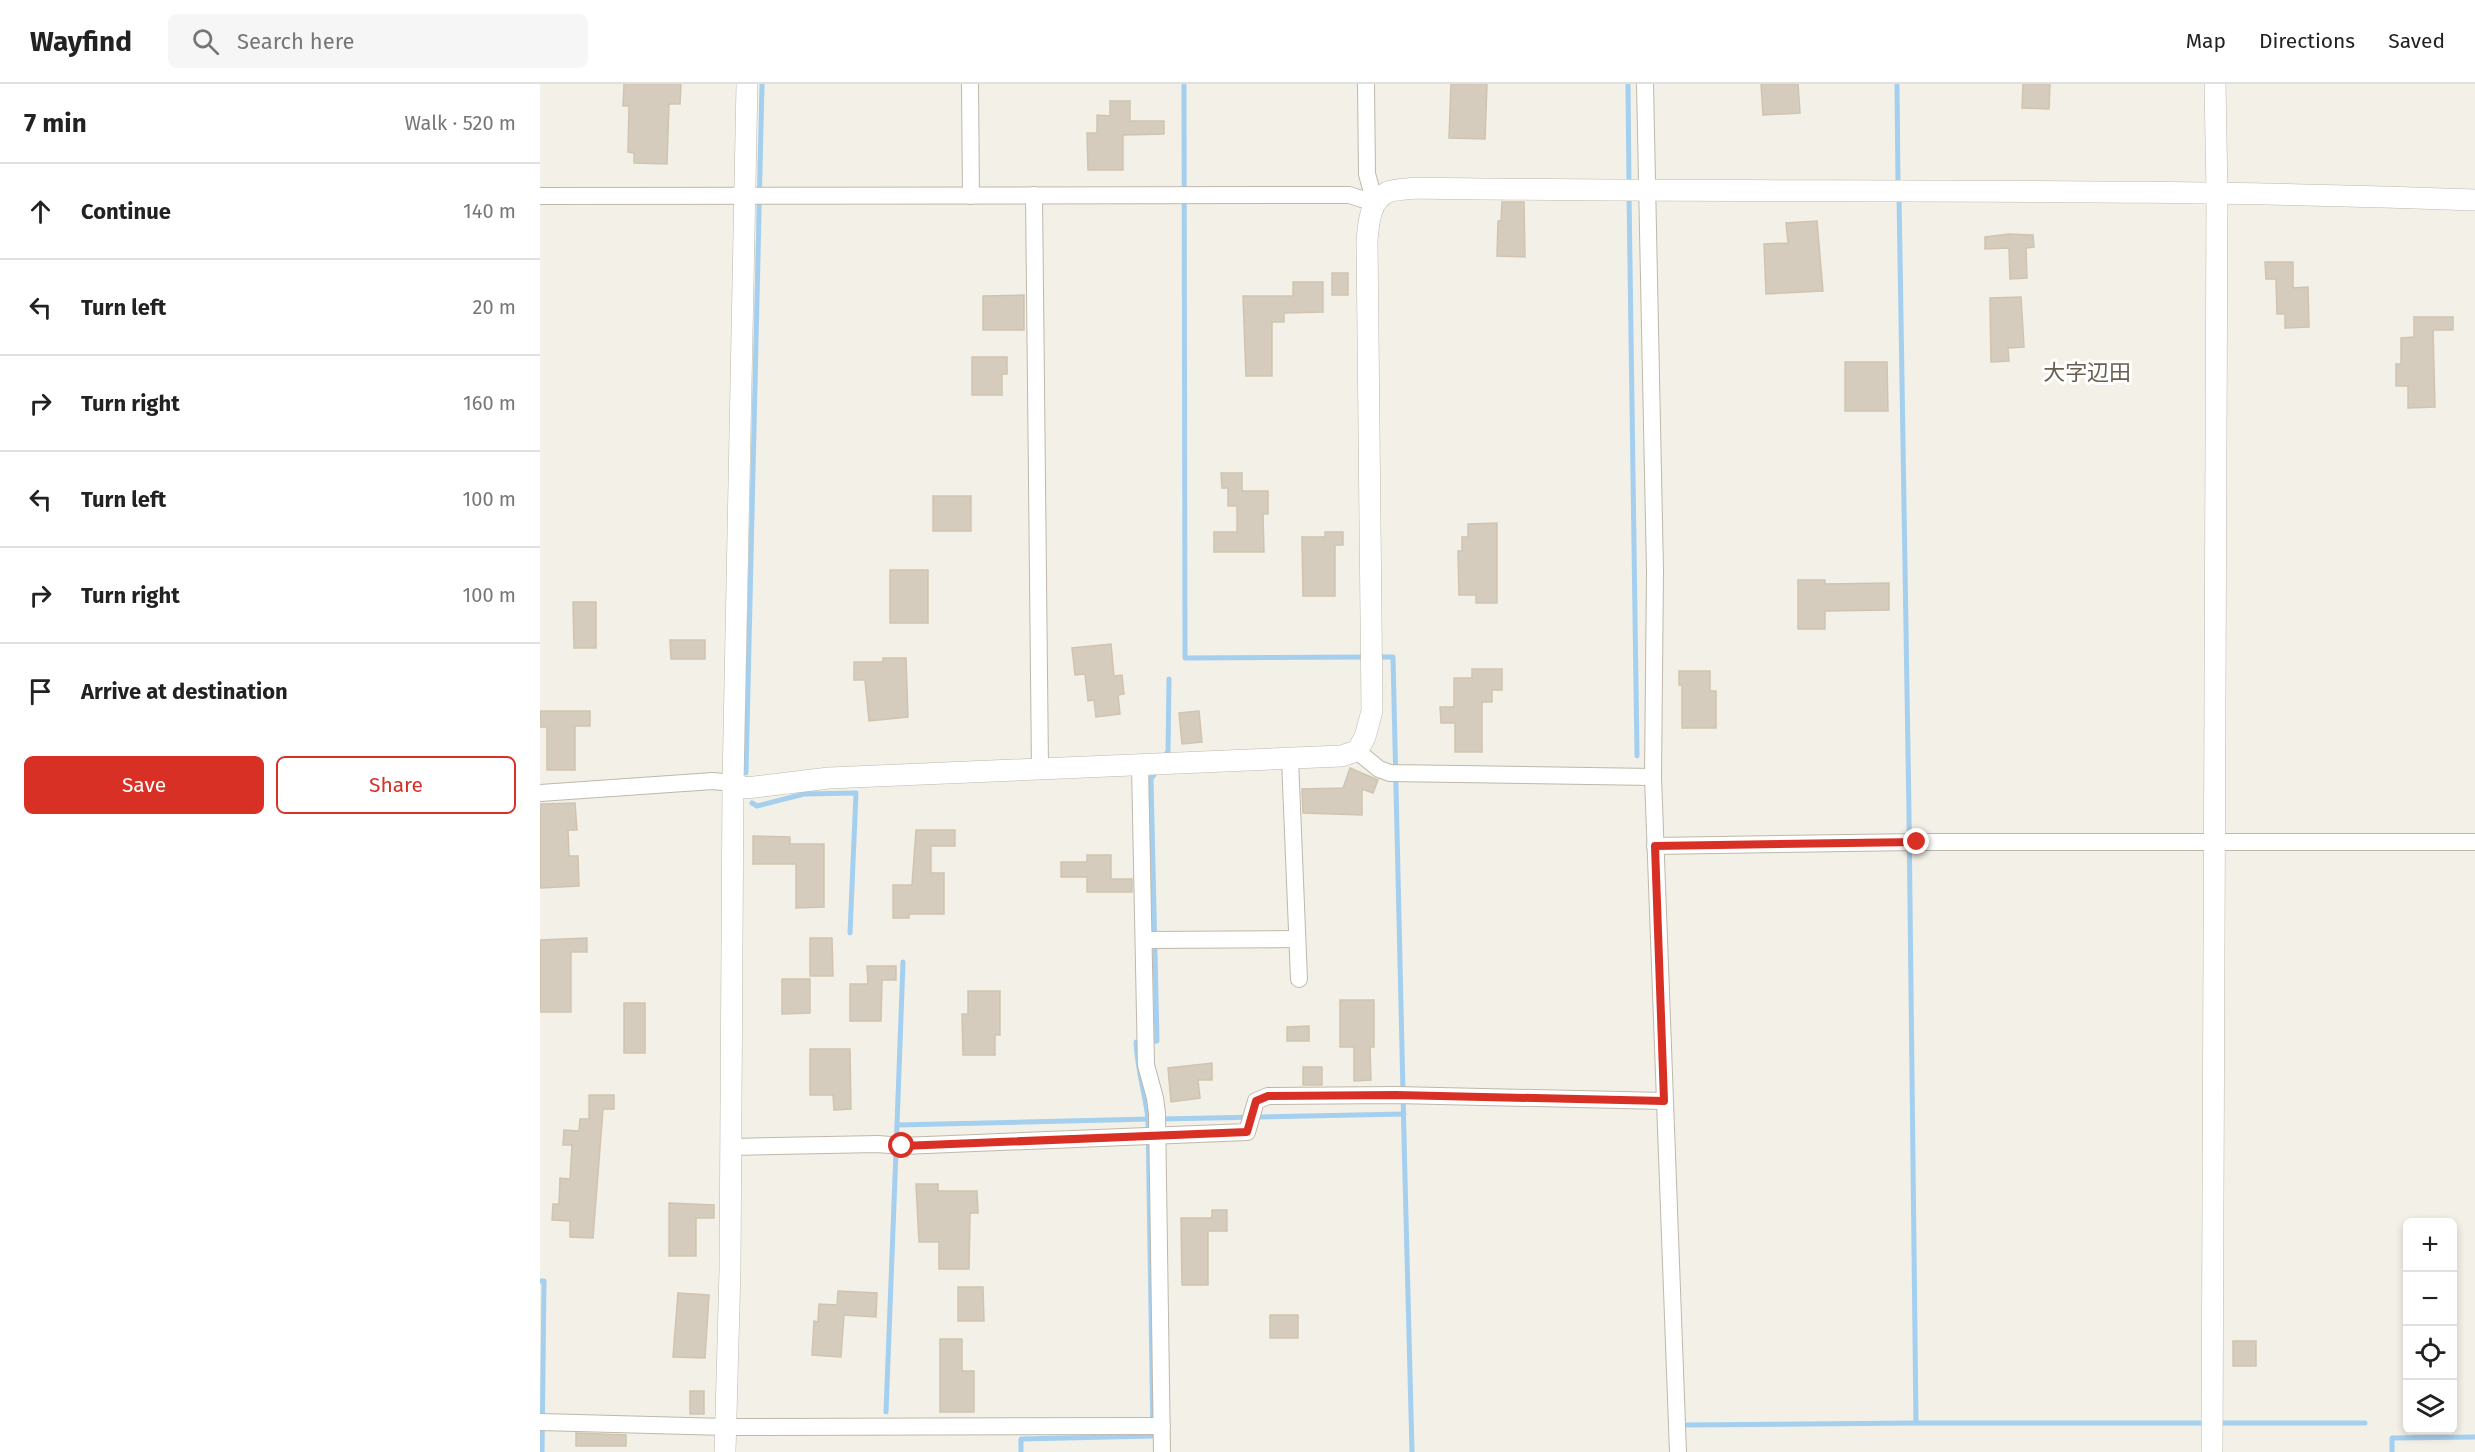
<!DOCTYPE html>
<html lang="en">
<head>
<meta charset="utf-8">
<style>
  body { margin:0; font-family:"Fira Sans","Noto Sans JP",sans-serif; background:#f6f6f6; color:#222 }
  .controls { position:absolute; right:18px; bottom:18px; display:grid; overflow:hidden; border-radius:9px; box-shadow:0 3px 9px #0003 }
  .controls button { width:54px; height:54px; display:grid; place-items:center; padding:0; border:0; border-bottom:2px solid #e0e0e0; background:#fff; color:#222; font:30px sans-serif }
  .stop { position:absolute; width:18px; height:18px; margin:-14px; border:4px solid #d93025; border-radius:50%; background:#fff }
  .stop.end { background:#d93025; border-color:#fff; box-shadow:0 2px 6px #0008 }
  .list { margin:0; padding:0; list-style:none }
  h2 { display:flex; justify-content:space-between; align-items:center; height:78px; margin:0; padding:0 24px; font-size:26px }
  h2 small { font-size:20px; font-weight:400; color:#767676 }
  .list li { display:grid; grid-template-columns:39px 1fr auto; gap:18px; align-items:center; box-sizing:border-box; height:96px; padding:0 24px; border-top:2px solid #e0e0e0 }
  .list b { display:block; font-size:22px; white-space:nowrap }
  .list em { font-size:20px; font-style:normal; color:#767676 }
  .actions { display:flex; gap:12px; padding:18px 24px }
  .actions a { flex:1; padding:14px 0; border:2px solid #d93025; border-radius:9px; text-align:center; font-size:21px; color:#d93025 }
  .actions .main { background:#d93025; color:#fff }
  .icon { flex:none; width:33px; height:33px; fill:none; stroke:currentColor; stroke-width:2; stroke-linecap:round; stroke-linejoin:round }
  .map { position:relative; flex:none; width:1935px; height:1368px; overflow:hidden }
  header { display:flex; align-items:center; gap:36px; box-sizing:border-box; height:84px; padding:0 30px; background:#fff; border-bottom:2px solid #e0e0e0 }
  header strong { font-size:28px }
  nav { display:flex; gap:33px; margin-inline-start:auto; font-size:21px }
  .search { width:420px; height:54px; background:#f6f6f6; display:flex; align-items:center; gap:15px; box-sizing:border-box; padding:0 21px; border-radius:9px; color:#767676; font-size:22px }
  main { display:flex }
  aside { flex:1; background:#fff }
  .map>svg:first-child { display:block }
</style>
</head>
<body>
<header>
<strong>Wayfind</strong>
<div class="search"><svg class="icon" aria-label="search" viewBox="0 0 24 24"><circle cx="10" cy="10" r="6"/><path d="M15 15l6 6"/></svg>Search here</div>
<nav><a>Map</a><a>Directions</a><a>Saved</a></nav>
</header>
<main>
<aside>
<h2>7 min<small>Walk · 520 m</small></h2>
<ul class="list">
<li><svg class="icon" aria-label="ahead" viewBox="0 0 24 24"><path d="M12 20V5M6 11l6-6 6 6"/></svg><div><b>Continue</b></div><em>140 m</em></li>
<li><svg class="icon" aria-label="left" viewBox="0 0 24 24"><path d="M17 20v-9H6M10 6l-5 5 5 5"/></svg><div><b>Turn left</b></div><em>20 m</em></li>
<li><svg class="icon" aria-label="right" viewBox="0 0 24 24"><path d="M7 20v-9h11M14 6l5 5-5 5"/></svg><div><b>Turn right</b></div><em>160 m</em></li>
<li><svg class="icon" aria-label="left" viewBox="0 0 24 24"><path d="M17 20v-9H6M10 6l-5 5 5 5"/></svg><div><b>Turn left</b></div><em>100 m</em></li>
<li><svg class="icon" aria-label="right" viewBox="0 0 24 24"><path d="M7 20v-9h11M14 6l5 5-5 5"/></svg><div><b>Turn right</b></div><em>100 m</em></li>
<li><svg class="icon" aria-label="arrive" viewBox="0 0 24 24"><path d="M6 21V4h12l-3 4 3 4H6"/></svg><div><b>Arrive at destination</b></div></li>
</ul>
<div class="actions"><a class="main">Save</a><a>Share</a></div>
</aside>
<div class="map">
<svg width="1935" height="1368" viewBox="0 0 1935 1368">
  <rect width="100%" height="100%" fill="#f3f0e7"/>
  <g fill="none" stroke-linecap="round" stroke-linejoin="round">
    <g stroke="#a4cfef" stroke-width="5">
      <path d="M 644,0 L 645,574 L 827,573"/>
      <path d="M 1088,0 L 1089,101"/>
      <path d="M 1357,0 L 1358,101"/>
      <path d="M 1089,110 L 1097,672"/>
      <path d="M 1359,111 L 1369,730 L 1376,1339 L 1668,1339"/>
      <path d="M 836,573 L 853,573 C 857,838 866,1103 872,1368"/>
      <path d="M 624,674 L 628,667 L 629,595"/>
      <path d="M 206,689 L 222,0"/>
      <path d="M 212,719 L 217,722 L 264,710 L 316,709 L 310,849"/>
      <path d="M 620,1035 L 864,1030"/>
      <path d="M 357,1041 L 363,878"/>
      <path d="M 0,1197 L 4,1197 L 2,1368"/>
      <path d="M 346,1328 L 357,1041 L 611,1035"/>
      <path d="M 1677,1339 L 1825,1339"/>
      <path d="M 1145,1341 L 1376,1339"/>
      <path d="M 481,1368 L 481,1355 L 613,1352 L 608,1035 C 605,1009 597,985 596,958 L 617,957 L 611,695 L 618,685"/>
      <path d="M 1852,1368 L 1852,1354 L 1935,1353"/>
    </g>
  </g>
  <g fill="#d5ccbd" stroke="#d0c4b0" stroke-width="1.5">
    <path d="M 84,0 L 141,0 L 140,20 L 129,20 L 127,80 L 94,79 L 94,69 L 88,68 L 89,22 L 83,22 Z"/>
    <path d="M 911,0 L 947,0 L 945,55 L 909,54 Z"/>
    <path d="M 1221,0 L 1258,0 L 1260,29 L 1223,31 Z"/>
    <path d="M 1483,0 L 1510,0 L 1509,25 L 1482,24 Z"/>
    <path d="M 570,17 L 590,17 L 590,37 L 624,37 L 624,50 L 583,51 L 583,86 L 548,86 L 547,49 L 557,49 L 557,31 L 570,32 Z"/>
    <path d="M 962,118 L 984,118 L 985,173 L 957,172 L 958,137 L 961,137 Z"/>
    <path d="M 1277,137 L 1283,207 L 1226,210 L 1224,160 L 1248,159 L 1246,139 Z"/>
    <path d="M 1469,150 L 1493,151 L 1494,163 L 1486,164 L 1487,194 L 1470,195 L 1469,164 L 1445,165 L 1445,153 Z"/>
    <path d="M 1725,178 L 1753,178 L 1753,204 L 1768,203 L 1769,243 L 1745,244 L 1745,230 L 1737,230 L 1736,195 L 1726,195 Z"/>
    <rect x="792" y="189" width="16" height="22"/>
    <path d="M 753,198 L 783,198 L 783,228 L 744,229 L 744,238 L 732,238 L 732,292 L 706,292 L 703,212 L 753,212 Z"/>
    <path d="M 484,211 L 484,246 L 443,246 L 443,212 Z"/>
    <path d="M 1481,213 L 1484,263 L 1468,264 L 1469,277 L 1451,278 L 1450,214 Z"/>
    <path d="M 1874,233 L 1913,233 L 1913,246 L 1893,246 L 1895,323 L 1868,324 L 1868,302 L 1856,302 L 1856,280 L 1861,280 L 1861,254 L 1874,253 Z"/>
    <path d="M 432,273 L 467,273 L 467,290 L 462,290 L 462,311 L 432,311 Z"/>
    <path d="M 1305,278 L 1347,278 L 1348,327 L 1305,327 Z"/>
    <path d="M 681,389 L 702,389 L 702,407 L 728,407 L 728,430 L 723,430 L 724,468 L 674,468 L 674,448 L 697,448 L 697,422 L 688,422 L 688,404 L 682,404 Z"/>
    <rect x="393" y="412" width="38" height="35"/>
    <path d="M 957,439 L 957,519 L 936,519 L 936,511 L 919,511 L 918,467 L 922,467 L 922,453 L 928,453 L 928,440 Z"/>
    <path d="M 785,448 L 803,448 L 803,461 L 795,461 L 795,512 L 763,512 L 762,453 L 785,453 Z"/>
    <rect x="350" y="486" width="38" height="53"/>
    <path d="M 1258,496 L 1285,496 L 1285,500 L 1349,499 L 1349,526 L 1285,527 L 1285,545 L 1258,545 Z"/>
    <path d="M 33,518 L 56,518 L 56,564 L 34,564 Z"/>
    <path d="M 130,556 L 165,556 L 165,575 L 131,575 Z"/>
    <path d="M 571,560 L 574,592 L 582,591 L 584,610 L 578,611 L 580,630 L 556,633 L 554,616 L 548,617 L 545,590 L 535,591 L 532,564 Z"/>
    <path d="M 343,574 L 366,574 L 368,633 L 329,637 L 325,596 L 314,596 L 314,578 L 343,578 Z"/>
    <path d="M 932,585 L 962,585 L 962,606 L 952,606 L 952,618 L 942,618 L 942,668 L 915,668 L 915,639 L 901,639 L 900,623 L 914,623 L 914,594 L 932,594 Z"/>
    <path d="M 1139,587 L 1170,587 L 1170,607 L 1176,607 L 1176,644 L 1142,644 L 1142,601 L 1139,601 Z"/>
    <path d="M 0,627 L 50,627 L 50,642 L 35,642 L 35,686 L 7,686 L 7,643 L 0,643 Z"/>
    <path d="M 659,627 L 662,658 L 642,660 L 639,629 Z"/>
    <path d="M 810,684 L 838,696 L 833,709 L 822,705 L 822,731 L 763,729 L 762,705 L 803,704 Z"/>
    <path d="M 35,719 L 37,746 L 28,746 L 29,772 L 38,772 L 39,802 L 0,804 L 0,720 Z"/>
    <path d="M 376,746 L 415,746 L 415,762 L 391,762 L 391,789 L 404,789 L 404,830 L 369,830 L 369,834 L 353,834 L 353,801 L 372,801 Z"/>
    <path d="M 213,752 L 250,753 L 250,760 L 284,760 L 284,823 L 256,824 L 256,780 L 213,780 Z"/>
    <path d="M 547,771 L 571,771 L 571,795 L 592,795 L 592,808 L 547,808 L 547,793 L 521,793 L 521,778 L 547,778 Z"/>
    <path d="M 47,854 L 47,868 L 31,868 L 31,928 L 0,928 L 0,856 Z"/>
    <path d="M 270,854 L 292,854 L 293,892 L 270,892 Z"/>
    <path d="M 327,882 L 356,882 L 356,896 L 342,896 L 341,937 L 310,937 L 310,900 L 328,900 Z"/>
    <path d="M 242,895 L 270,895 L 270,929 L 242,930 Z"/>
    <path d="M 428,907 L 460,907 L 460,951 L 455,951 L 455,971 L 423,971 L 422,930 L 428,930 Z"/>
    <path d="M 800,916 L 834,916 L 834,963 L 830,963 L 831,996 L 814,997 L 814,963 L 800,963 Z"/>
    <rect x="84" y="919" width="21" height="50"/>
    <path d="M 769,942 L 769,957 L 747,957 L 747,943 Z"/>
    <path d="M 270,965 L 310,965 L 311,1025 L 294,1026 L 293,1011 L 270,1011 Z"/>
    <path d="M 672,979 L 672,996 L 658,996 L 660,1014 L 631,1018 L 628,984 Z"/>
    <rect x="763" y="983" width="19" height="18"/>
    <path d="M 49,1011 L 74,1011 L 74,1025 L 63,1025 L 53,1154 L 30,1153 L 30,1137 L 12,1136 L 13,1120 L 19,1120 L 20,1094 L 30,1095 L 32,1061 L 23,1061 L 24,1046 L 39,1047 L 40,1035 L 49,1035 Z"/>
    <path d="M 376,1100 L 398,1100 L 398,1107 L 437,1107 L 438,1129 L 430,1129 L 429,1185 L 399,1185 L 399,1158 L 379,1158 Z"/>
    <path d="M 129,1119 L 174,1121 L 174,1134 L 156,1134 L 156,1172 L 129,1172 Z"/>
    <path d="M 672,1126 L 687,1126 L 687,1147 L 668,1147 L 668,1201 L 642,1201 L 641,1134 L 672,1134 Z"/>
    <path d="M 418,1203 L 443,1203 L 444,1237 L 418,1237 Z"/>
    <path d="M 298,1207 L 337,1209 L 336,1233 L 304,1231 L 301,1273 L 272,1271 L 274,1237 L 278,1238 L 279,1220 L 297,1221 Z"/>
    <path d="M 138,1209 L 169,1211 L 165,1274 L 133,1273 Z"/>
    <rect x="730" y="1231" width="28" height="23"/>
    <path d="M 400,1255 L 422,1255 L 422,1287 L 434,1287 L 434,1328 L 400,1328 Z"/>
    <rect x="1693" y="1257" width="23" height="25"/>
    <rect x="150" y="1307" width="14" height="23"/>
    <path d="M 36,1349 L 86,1351 L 86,1362 L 36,1362 Z"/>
  </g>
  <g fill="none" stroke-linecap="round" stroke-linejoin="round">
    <g stroke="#bfb8aa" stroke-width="18">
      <g id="minor">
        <path d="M 430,0 L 431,112"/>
        <path d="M 826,0 L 827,90 L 835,119"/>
        <path d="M 1105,0 L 1115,487 L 1113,693 L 1138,1368"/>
        <path d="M 494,111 L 500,685"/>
        <path d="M 0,112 L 809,111 L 835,119"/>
        <path d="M 817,667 L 839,685 L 850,689 L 1113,693"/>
        <path d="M 750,675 L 759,895"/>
        <path d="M 600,681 L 606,981 L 615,1014 L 617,1029 L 622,1368"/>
        <path d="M 0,709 L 173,697 L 193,699"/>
        <path d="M 1115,762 L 1377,758 L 1935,758"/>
        <path d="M 604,856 L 757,855"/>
        <path d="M 191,1063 L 338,1060 L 362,1062 L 707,1048 L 716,1017 L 728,1012 L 856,1011 L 1124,1017"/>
        <path d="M 0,1338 L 185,1343 L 622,1342"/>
      </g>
    </g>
    <g stroke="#bfb8aa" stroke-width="22">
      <g id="tertiary">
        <path d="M 193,699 L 206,704 L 289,694 L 801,672 L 817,667 L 825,653 L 832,627 L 827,156 C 829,139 829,117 848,108 C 855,105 868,105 877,104 C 1230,110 1583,102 1935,116"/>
        <path d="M 185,1368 L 190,1185 L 193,699 L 207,0"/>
        <path d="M 1672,1368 L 1677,109 L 1675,0"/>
      </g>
    </g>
    <use href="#minor" stroke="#fff" stroke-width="16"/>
    <use href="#tertiary" stroke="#fff" stroke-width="21"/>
  </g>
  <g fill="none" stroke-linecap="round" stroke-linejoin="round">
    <path stroke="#d93025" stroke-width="8" d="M 362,1062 L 707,1048 L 716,1017 L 728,1012 L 856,1011 L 1124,1017 L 1115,762 L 1377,758"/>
  </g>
  <g text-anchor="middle" stroke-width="6" stroke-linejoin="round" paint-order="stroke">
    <g font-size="22" fill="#695f4e" stroke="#fff">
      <text x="1547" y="296">大字辺田</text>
    </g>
  </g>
</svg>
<div class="controls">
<button>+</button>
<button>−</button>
<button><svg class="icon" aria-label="locate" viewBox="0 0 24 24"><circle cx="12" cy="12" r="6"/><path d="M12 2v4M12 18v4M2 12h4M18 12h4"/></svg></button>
<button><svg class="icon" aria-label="layers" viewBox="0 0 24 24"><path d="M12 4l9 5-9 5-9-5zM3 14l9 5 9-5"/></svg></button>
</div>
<div class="stop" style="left:362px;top:1062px"></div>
<div class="stop end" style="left:1377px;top:758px"></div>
</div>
</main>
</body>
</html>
